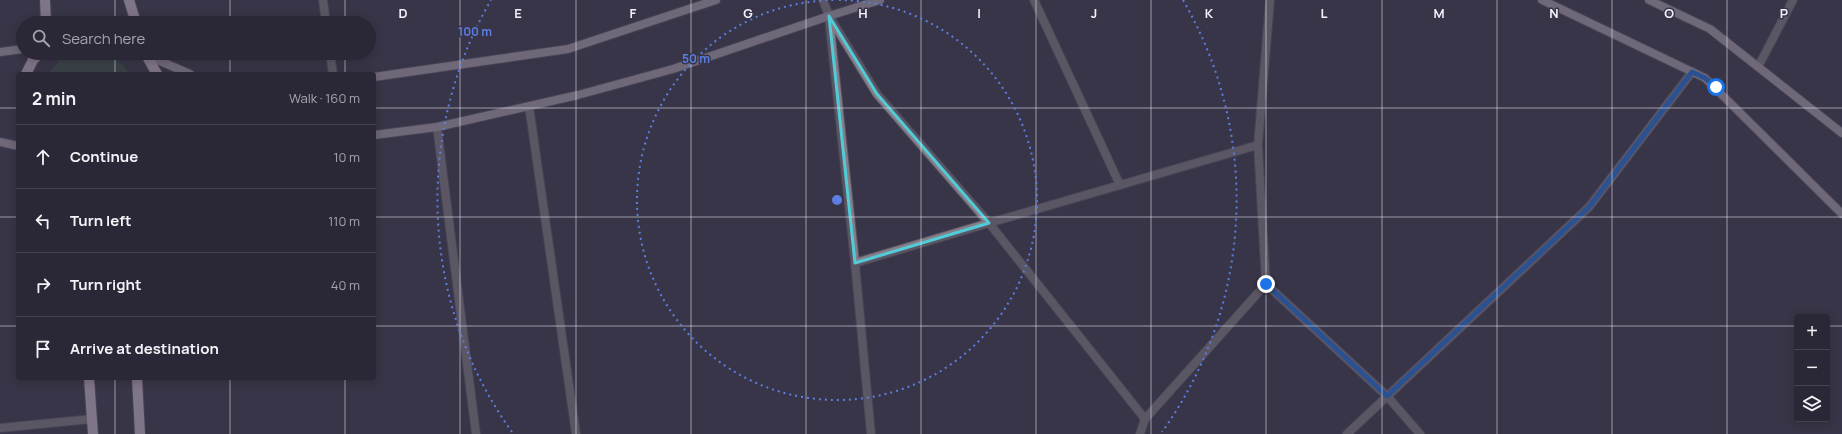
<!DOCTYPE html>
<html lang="en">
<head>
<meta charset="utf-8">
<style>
  body { margin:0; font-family:Manrope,sans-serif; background:#363442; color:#f1f3f6 }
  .controls { position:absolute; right:12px; bottom:12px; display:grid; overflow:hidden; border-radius:4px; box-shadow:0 2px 10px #0003 }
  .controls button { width:36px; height:36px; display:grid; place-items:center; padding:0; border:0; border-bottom:1px solid #464451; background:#2a2836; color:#f1f3f6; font:20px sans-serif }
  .stop { position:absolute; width:12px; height:12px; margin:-9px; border:3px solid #1a73e8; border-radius:50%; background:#fff }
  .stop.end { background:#1a73e8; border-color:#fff; box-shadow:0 1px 4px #0008 }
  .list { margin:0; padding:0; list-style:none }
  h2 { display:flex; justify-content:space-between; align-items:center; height:52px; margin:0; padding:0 16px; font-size:17px }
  h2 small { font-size:13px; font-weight:400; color:#a5a6ad }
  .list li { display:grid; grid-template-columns:26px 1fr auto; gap:12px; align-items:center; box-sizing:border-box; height:64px; padding:0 16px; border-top:1px solid #464451 }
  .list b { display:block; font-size:15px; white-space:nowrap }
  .list em { font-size:13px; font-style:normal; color:#a5a6ad }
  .icon { flex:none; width:22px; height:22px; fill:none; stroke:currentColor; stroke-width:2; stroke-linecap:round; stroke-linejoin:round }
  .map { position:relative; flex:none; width:1842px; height:434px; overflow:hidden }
  .search { position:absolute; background:#2a2836; box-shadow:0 2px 10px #0003; left:16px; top:16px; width:360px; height:44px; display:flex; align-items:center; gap:10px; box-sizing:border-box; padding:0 14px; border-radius:22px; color:#a5a6ad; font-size:15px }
  .panel { position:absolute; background:#2a2836; box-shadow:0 2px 10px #0003; left:16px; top:72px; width:360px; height:308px; border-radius:4px }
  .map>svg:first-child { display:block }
</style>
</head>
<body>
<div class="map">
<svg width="1842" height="434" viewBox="0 0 1842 434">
  <rect width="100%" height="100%" fill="#383548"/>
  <path fill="#3d5247" d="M 73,53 C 97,53 116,50 129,74 L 48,74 L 60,60 Z"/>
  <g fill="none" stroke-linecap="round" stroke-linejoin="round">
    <g stroke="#555365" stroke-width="10">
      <g id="street">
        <path d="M 323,0 L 326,23"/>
        <path d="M 823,0 L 829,16 L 877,94 L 989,223 L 1145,419"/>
        <path d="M 1034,0 L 1120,185"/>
        <path d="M 829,18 L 855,263"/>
        <path d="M 330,53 L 333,74"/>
        <path d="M 1758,67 L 1793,0"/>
        <path d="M 529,106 L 576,434"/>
        <path d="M 437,127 L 476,434"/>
        <path d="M 1266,284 L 1387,396 L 1420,434"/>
        <path d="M 0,428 L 92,419"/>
        <path d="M 871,434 L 855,263 L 989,223 L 1258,145 L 1270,0"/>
        <path d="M 1140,434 L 1145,419 L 1266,284 L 1258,145"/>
        <path d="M 1347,434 L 1589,207 L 1692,72"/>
      </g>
    </g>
    <g stroke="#555365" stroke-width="10">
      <g id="secondary">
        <path d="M 1542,0 L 1705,78 L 1842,214"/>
        <path d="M 1649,0 L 1710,29 L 1842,133"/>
        <path d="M 0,52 L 23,49"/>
        <path d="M 146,55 L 190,74"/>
        <path d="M 374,77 L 568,49 L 716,0"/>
        <path d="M 374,135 L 437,127 L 578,95 L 673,69 L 829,16 L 880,0"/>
        <path d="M 0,142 L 18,146"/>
      </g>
    </g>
    <g stroke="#555365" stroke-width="12">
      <g id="primary">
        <path d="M 45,0 L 46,23"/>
        <path d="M 129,0 L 136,23"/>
        <path d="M 145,53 L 157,74"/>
        <path d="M 26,74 L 33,60 L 40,53"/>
        <path d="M 89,378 L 93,434"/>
        <path d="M 137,378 L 140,434"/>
      </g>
    </g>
    <use href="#street" stroke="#867e86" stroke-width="8"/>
    <use href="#secondary" stroke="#b2a6b2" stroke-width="8"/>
    <use href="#primary" stroke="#d4c4d4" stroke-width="10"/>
  </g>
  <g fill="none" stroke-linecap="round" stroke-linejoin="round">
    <path stroke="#1a73e8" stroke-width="5" d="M 1266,284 L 1387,396 L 1589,207 L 1692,72 L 1705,78 L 1716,87"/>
  </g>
  <path d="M0 0H1842V434H0ZM 829,16 L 877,94 L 989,223 L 855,263 Z" fill="#383548" fill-opacity=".55" fill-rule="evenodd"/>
  <path fill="none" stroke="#52cbd8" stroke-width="3" stroke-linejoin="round" d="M 829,16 L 877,94 L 989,223 L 855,263 Z"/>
  <path fill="none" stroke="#f0effb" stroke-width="1" stroke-opacity="0.55" d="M 115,0 L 115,23M 230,0 L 230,23M 345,0 L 345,23M 460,0 L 460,434M 576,0 L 576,434M 691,0 L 691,434M 806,0 L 806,434M 921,0 L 921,434M 1036,0 L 1036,434M 1151,0 L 1151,434M 1266,0 L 1266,434M 1382,0 L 1382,434M 1497,0 L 1497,434M 1612,0 L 1612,434M 1727,0 L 1727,434M 115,53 L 115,74M 230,53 L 230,74M 345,53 L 345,74M 0,108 L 18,108M 374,108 L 1842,108M 0,217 L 18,217M 374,217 L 1842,217M 0,326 L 18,326M 374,326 L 1797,326M 1827,326 L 1842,326M 115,378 L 115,434M 230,378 L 230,434M 345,378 L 345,434"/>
  <g fill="none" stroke="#5c7ee2" stroke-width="2" stroke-dasharray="2 4">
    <path d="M839 0A200 200 0 1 1 835 0"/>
    <path d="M512 432A399 399 0 0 1 491 0M1183 0A399 399 0 0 1 1162 432"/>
  </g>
  <g font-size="13" text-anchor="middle" font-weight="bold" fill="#f0effb" stroke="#383548" stroke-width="3" stroke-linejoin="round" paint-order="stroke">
    <text x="403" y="18">D</text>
    <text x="518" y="18">E</text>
    <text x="633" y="18">F</text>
    <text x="748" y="18">G</text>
    <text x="863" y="18">H</text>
    <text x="979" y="18">I</text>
    <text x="1094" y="18">J</text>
    <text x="1209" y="18">K</text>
    <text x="1324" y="18">L</text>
    <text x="1439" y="18">M</text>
    <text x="1554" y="18">N</text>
    <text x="1669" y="18">O</text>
    <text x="1784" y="18">P</text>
  </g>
  <circle cx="837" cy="200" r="6" fill="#5c7ee2" stroke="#383548" stroke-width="2"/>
  <g font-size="12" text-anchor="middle" font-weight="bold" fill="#5c7ee2" stroke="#383548" stroke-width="3" stroke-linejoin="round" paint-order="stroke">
    <text x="475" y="36">100 m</text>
    <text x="696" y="63">50 m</text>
  </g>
</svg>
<div class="controls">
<button>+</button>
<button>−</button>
<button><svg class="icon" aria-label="layers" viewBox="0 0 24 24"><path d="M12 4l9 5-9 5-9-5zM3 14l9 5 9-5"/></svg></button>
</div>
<div class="stop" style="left:1716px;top:87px"></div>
<div class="stop end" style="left:1266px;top:284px"></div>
<div class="search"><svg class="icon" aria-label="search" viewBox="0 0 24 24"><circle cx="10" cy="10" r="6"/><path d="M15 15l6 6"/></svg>Search here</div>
<section class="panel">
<h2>2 min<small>Walk · 160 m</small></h2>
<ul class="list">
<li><svg class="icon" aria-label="ahead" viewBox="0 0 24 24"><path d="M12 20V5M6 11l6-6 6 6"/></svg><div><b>Continue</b></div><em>10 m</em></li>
<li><svg class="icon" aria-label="left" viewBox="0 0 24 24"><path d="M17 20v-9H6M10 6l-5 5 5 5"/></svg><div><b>Turn left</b></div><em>110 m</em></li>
<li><svg class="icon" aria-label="right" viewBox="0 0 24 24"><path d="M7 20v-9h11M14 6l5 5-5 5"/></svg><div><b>Turn right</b></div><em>40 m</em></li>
<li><svg class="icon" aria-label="arrive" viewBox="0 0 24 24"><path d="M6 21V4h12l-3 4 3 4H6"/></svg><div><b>Arrive at destination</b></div></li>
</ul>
</section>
</div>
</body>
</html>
